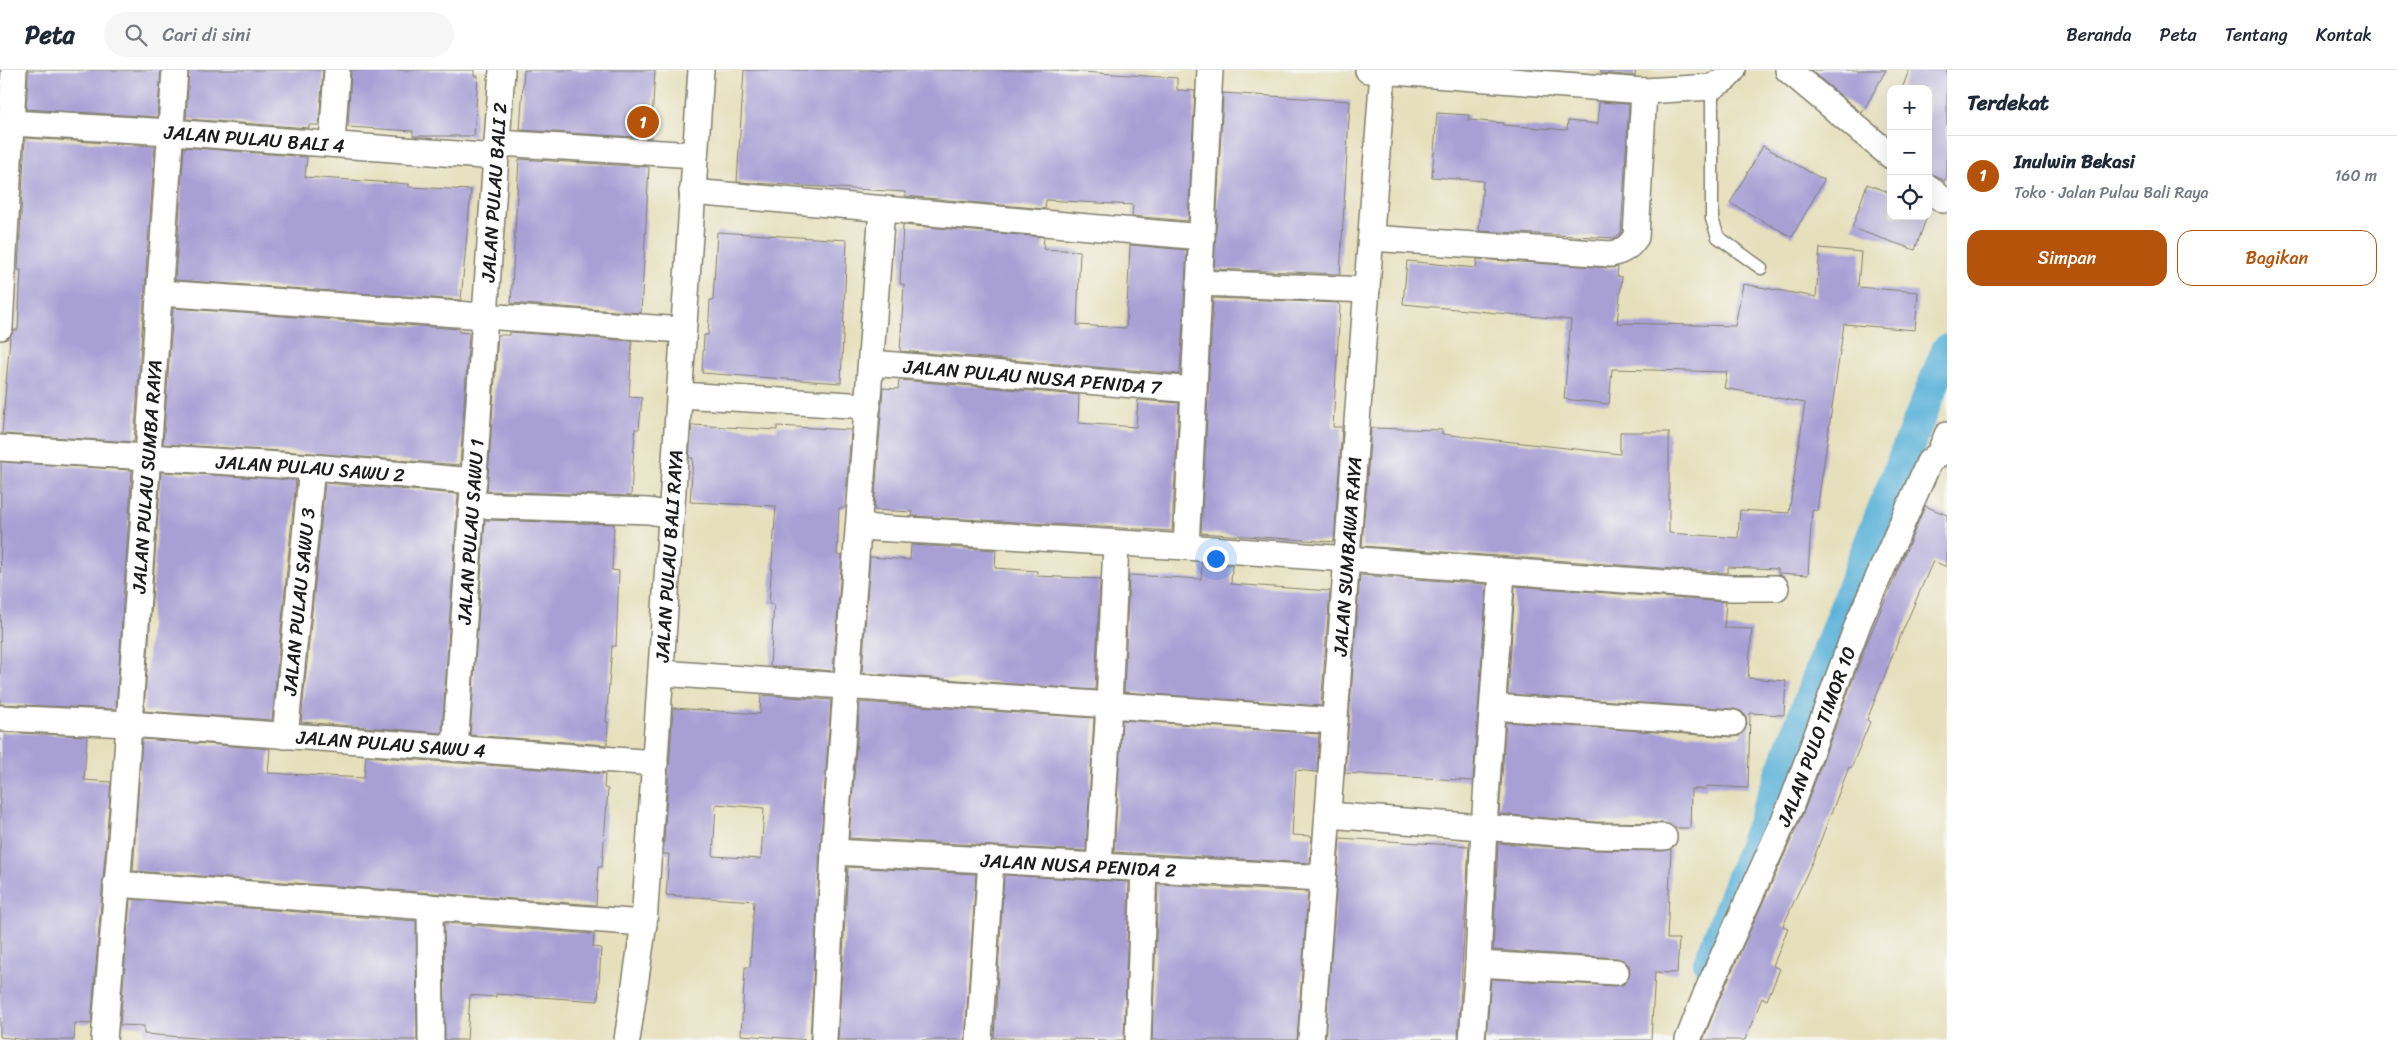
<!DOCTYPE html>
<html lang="id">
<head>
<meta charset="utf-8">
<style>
  body { margin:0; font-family:Sriracha,sans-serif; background:#f6f6f7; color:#1f2937 }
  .controls { position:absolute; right:15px; top:15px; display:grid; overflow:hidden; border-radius:10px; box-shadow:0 5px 20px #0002 }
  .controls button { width:45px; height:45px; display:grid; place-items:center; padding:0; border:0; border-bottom:1px solid #e0e1e3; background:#fff; color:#1f2937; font:25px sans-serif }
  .you { position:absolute; left:1215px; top:488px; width:18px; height:18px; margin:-12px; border:4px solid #fff; border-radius:50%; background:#1a73e8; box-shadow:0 0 0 8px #1a73e833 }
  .badge { display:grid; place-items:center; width:32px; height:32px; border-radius:50%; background:#b45309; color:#fff; font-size:16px; font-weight:700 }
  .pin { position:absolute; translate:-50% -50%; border:2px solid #fff; box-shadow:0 1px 5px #0006 }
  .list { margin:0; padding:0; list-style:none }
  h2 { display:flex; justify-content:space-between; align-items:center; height:65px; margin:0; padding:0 20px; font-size:21px }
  h2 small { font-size:16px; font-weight:400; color:#747a83 }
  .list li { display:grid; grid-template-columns:32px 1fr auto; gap:15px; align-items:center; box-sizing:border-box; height:80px; padding:0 20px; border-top:1px solid #e0e1e3 }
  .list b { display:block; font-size:19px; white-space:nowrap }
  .list p { margin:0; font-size:16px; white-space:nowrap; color:#747a83 }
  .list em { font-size:16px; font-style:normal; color:#747a83 }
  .actions { display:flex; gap:10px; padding:15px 20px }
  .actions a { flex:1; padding:11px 0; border:1px solid #b45309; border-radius:15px; text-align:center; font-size:18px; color:#b45309 }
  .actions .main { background:#b45309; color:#fff }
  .icon { flex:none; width:28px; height:28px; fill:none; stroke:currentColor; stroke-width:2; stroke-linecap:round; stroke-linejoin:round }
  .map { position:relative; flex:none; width:1947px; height:970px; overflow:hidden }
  header { display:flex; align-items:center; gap:30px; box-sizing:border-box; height:70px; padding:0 25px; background:#fff; border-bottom:1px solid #e0e1e3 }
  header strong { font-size:24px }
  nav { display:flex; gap:28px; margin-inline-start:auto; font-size:18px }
  .search { width:350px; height:45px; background:#f6f6f7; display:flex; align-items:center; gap:12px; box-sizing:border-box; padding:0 18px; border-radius:28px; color:#747a83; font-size:19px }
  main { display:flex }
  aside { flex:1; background:#fff }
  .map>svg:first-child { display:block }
</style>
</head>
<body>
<header>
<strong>Peta</strong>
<div class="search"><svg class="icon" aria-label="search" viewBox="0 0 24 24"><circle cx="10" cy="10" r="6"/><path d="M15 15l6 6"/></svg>Cari di sini</div>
<nav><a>Beranda</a><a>Peta</a><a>Tentang</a><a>Kontak</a></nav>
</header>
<main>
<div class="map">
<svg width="1947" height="970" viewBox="0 0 1947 970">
  <rect width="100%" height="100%" fill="#f6f6f2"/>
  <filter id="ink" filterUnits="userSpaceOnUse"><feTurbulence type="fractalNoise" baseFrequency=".02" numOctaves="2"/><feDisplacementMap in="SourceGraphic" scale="10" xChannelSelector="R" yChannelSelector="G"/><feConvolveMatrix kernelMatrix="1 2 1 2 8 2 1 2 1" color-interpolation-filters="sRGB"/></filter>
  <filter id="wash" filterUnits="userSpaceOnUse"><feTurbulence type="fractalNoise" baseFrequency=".0096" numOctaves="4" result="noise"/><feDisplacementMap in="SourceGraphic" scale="20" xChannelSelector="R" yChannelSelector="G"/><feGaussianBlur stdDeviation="1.12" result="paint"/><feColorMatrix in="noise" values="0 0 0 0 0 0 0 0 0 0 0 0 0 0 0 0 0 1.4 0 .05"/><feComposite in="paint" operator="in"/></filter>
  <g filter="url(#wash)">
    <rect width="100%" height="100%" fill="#e6dfbb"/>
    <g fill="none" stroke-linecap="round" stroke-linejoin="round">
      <path stroke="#5cb2d9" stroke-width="32" d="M 1709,893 L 1862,492 L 1947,280"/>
    </g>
    <g id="blocks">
      <g fill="#a8a0d5" fill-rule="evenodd">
        <path d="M 28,0 L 161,0 L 157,47 L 26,39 Z"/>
        <path d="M 189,0 L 323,0 L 319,55 L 309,55 L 309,58 L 186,49 Z"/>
        <path d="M 351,0 L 474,0 L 474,6 L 478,6 L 474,66 L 413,66 L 413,61 L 348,57 Z"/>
        <path d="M 524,0 L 655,0 L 651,68 L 520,60 Z"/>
        <path d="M 744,0 L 1051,0 L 1177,8 L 1177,20 L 1195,21 L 1188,151 L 1132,146 L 1133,135 L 1046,130 L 1045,139 L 905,126 L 905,122 L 737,112 Z"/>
        <path d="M 1601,0 L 1636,0 L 1635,6 L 1601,3 Z"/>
        <path d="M 1810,0 L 1886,0 L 1862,43 Z"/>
        <path d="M 1909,0 L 1947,0 L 1947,107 L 1944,111 L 1937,106 L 1928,103 L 1928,19 L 1902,19 Z"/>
        <path d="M 1223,23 L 1350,31 L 1340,204 L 1214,199 Z"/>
        <path d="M 1599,32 L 1629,34 L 1621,163 L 1614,168 L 1479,161 L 1483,111 L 1432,107 L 1437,43 L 1469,45 L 1468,50 L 1503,53 L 1503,55 L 1567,60 L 1568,51 L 1598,54 Z"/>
        <path d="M 25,68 L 155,76 L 134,372 L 2,364 L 10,267 L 14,260 L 18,260 L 21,200 L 18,200 Z"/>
        <path d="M 1763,76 L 1824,110 L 1792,167 L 1730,133 Z"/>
        <path d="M 184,77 L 307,87 L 305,107 L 409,114 L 409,117 L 471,120 L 461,230 L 175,210 Z"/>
        <path d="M 519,89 L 649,97 L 641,243 L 511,233 Z"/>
        <path d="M 1867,114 L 1891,123 L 1891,146 L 1927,146 L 1915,180 L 1852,158 Z"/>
        <path d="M 903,155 L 1044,167 L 1043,179 L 1080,181 L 1077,255 L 1126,258 L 1130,175 L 1187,180 L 1180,304 L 900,281 L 904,214 L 900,214 Z"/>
        <path d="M 717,162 L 847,170 L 841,313 L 702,303 L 704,265 L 708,265 L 710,230 L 713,230 Z"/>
        <path d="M 1820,178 L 1861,182 L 1858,217 L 1918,222 L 1915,260 L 1844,254 L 1817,441 L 1812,440 L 1808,505 L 1778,503 L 1778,499 L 1728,497 L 1728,503 L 1362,476 L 1371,358 L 1442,360 L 1442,364 L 1620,384 L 1620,362 L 1669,362 L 1669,463 L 1738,468 L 1740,440 L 1789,443 L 1805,333 L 1724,318 L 1727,302 L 1612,299 L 1609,334 L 1564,329 L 1571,250 L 1403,234 L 1407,191 L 1476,198 L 1477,189 L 1610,198 L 1618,197 L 1617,206 L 1622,207 L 1617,253 L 1735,256 L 1743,214 L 1816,227 Z"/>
        <path d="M 1213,228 L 1338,233 L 1340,236 L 1333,357 L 1342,357 L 1334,472 L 1201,463 Z"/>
        <path d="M 173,238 L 459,259 L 459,262 L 469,263 L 460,395 L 313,383 L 163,374 Z"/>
        <path d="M 509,262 L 632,271 L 629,327 L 642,328 L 639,359 L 635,359 L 631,426 L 487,421 L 498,265 L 509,265 Z"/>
        <path d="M 899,310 L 1079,325 L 1078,353 L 1136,357 L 1138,330 L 1179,333 L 1172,461 L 912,446 L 913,442 L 874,440 L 883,318 L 898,319 Z"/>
        <path d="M 692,355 L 777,360 L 777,356 L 851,360 L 845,438 L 839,438 L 837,485 L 842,486 L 833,601 L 770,596 L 774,534 L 769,534 L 776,436 L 690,432 L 693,388 L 689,388 Z"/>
        <path d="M 1,392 L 132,400 L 116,639 L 0,634 Z"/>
        <path d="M 161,402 L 296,410 L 272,650 L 144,641 Z"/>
        <path d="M 325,413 L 458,424 L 442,663 L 301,652 Z"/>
        <path d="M 1925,436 L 1947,445 L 1947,497 L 1933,491 L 1897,574 L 1867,650 L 1870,652 L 1851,698 L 1849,697 L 1813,790 L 1783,856 L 1788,858 L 1773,896 L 1780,899 L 1767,930 L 1762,928 L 1745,970 L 1703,970 L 1719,930 L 1804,741 L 1865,577 Z"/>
        <path d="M 485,450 L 614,454 L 612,500 L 619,501 L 616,576 L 612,576 L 606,652 L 608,652 L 607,675 L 470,665 Z"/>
        <path d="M 911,475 L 996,480 L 995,498 L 1037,501 L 1037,506 L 1100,509 L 1095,620 L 862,603 L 870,487 L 910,490 Z"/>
        <path d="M 1202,493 L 1232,495 L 1231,514 L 1330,521 L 1321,636 L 1124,622 L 1129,505 L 1201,509 Z"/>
        <path d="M 1360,505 L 1487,514 L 1473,711 L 1345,703 Z"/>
        <path d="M 1515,516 L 1726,532 L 1724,558 L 1752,559 L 1748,608 L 1786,611 L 1784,645 L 1750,643 L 1748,718 L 1707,716 L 1706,719 L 1691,719 L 1690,758 L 1674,758 L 1664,753 L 1596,752 L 1499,744 L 1506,652 L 1732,667 L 1740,666 L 1747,654 L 1746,646 L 1741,641 L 1734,639 L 1508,624 Z"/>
        <path d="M 761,625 L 831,630 L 820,781 L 810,970 L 741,965 L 745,897 L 750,897 L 754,831 L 666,825 L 669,784 L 663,784 L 673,638 L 760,644 ZM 716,734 L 764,738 L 761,789 L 713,786 Z"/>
        <path d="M 860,632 L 1094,648 L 1086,781 L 849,768 Z"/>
        <path d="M 1122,650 L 1319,664 L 1317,702 L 1296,700 L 1292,765 L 1312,766 L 1310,793 L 1114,782 Z"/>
        <path d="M 0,662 L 87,666 L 84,710 L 111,712 L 91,954 L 75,953 L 74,970 L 27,970 L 0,967 Z"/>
        <path d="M 142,669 L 270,679 L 268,703 L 364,708 L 366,686 L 605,704 L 604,718 L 608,719 L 602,797 L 598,797 L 596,835 L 133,801 Z"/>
        <path d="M 1340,768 L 1469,776 L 1458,970 L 1325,970 Z"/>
        <path d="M 1498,773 L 1595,780 L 1664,781 L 1671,779 L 1667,869 L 1679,869 L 1677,903 L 1655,902 L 1651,970 L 1486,970 L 1491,909 L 1615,916 L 1623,915 L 1630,903 L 1629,895 L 1623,890 L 1617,888 L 1493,880 Z"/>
        <path d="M 848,797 L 976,804 L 965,970 L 838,970 Z"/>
        <path d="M 1004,805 L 1129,812 L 1124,970 L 994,968 Z"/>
        <path d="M 1158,814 L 1308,822 L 1297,970 L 1152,970 Z"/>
        <path d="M 130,829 L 416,851 L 417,970 L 207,969 L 144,964 L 144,956 L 120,955 Z"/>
        <path d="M 444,853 L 594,864 L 593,877 L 601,878 L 598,931 L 496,924 L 496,927 L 470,925 L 467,970 L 445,970 Z"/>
      </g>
    </g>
  </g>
  <g filter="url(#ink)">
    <use href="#blocks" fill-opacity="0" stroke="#817e6c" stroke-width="1"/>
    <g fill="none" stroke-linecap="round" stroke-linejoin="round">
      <g stroke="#817e6c" stroke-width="15">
        <path id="lane" d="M 1712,17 L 1712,149 L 1718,167 L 1761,198"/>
      </g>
      <g stroke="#817e6c" stroke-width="28">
        <g id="street">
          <path d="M 1368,0 L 1644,21 L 1712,17 L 1726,8 L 1733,0"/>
          <path d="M 1788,0 L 1891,86"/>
          <path id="s1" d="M 11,53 L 171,62 L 496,87"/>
          <path d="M 497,73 L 695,85"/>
          <path d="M 332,74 L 337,0"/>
          <path d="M 1928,117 L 1943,130"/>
          <path d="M 692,122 L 1202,167"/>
          <path d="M 1371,168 L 1611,184 C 1624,181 1629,177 1636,167 L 1644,21"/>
          <path d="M 1199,213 L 1367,220"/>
          <path d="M 160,223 L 683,260"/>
          <path d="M 0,257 L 14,0"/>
          <path id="s2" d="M 871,293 L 1194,320"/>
          <path d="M 679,325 L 868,336"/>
          <path id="s3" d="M 0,378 L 312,397 L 474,411"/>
          <path d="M 472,435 L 649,441 L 671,445"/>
          <path d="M 859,457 L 1186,477 L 1731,518 L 1776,518"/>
          <path d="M 1186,477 L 1210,0"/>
          <path d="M 661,603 L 1335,651"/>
          <path d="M 1493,637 L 1733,653"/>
          <path id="s4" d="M 0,648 L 129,654 L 655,693"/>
          <path id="s5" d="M 285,666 L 312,397"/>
          <path id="s6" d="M 455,679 L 502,0"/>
          <path d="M 1328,745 L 1595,766 L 1664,767"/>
          <path id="s7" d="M 834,782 L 1323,808"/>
          <path d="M 1099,796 L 1109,635 L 1116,474"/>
          <path d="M 116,814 L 644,853"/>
          <path d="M 430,837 L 431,970"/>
          <path d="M 1478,894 L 1616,902"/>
          <path id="s8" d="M 104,970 L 121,768 L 175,0"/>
          <path id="s9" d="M 627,970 L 644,853 L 701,0"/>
          <path d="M 824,970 L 834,782 L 882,139"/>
          <path d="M 979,970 L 991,790"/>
          <path d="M 1138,970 L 1144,798"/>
          <path id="s10" d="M 1311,970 L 1383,2"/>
          <path d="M 1472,970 L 1478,894 L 1484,756 L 1502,502"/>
          <path id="s11" d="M 1688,970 L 1706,924 L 1791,735 L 1859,551 L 1929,392 L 1939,384 L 1947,365"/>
        </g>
      </g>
      <use href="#lane" stroke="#fff" stroke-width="12"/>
      <use href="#street" stroke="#fff" stroke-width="25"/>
    </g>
  </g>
  <g text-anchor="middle" stroke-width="4" stroke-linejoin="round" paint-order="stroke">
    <g font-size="19" fill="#1c1c1c" stroke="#f6f6f2">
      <text dy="7" stroke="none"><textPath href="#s1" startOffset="244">JALAN PULAU BALI 4</textPath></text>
      <text dy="7" stroke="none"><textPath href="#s6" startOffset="558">JALAN PULAU BALI 2</textPath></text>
      <text dy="7" stroke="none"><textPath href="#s2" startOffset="162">JALAN PULAU NUSA PENIDA 7</textPath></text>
      <text dy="7" stroke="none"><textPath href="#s3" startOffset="311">JALAN PULAU SAWU 2</textPath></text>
      <text dy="7" stroke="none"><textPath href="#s8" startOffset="565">JALAN PULAU SUMBA RAYA</textPath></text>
      <text dy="7" stroke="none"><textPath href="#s6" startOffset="218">JALAN PULAU SAWU 1</textPath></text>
      <text dy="7" stroke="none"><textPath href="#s9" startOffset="486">JALAN PULAU BALI RAYA</textPath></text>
      <text dy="7" stroke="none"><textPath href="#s10" startOffset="485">JALAN SUMBAWA RAYA</textPath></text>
      <text dy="7" stroke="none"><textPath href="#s5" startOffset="135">JALAN PULAU SAWU 3</textPath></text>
      <text dy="7" stroke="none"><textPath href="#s11" startOffset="330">JALAN PULO TIMOR 10</textPath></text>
      <text dy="7" stroke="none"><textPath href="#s4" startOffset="392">JALAN PULAU SAWU 4</textPath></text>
      <text dy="7" stroke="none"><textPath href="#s7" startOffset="245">JALAN NUSA PENIDA 2</textPath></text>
    </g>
  </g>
</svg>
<div class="controls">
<button>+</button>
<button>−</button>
<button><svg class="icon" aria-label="locate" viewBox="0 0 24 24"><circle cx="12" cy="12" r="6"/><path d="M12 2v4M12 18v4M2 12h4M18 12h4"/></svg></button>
</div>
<div class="you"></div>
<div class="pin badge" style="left:643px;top:52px">1</div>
</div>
<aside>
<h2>Terdekat<small></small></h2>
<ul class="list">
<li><span class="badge">1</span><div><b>Inulwin Bekasi</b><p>Toko · Jalan Pulau Bali Raya</p></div><em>160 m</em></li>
</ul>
<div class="actions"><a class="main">Simpan</a><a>Bagikan</a></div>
</aside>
</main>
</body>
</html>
